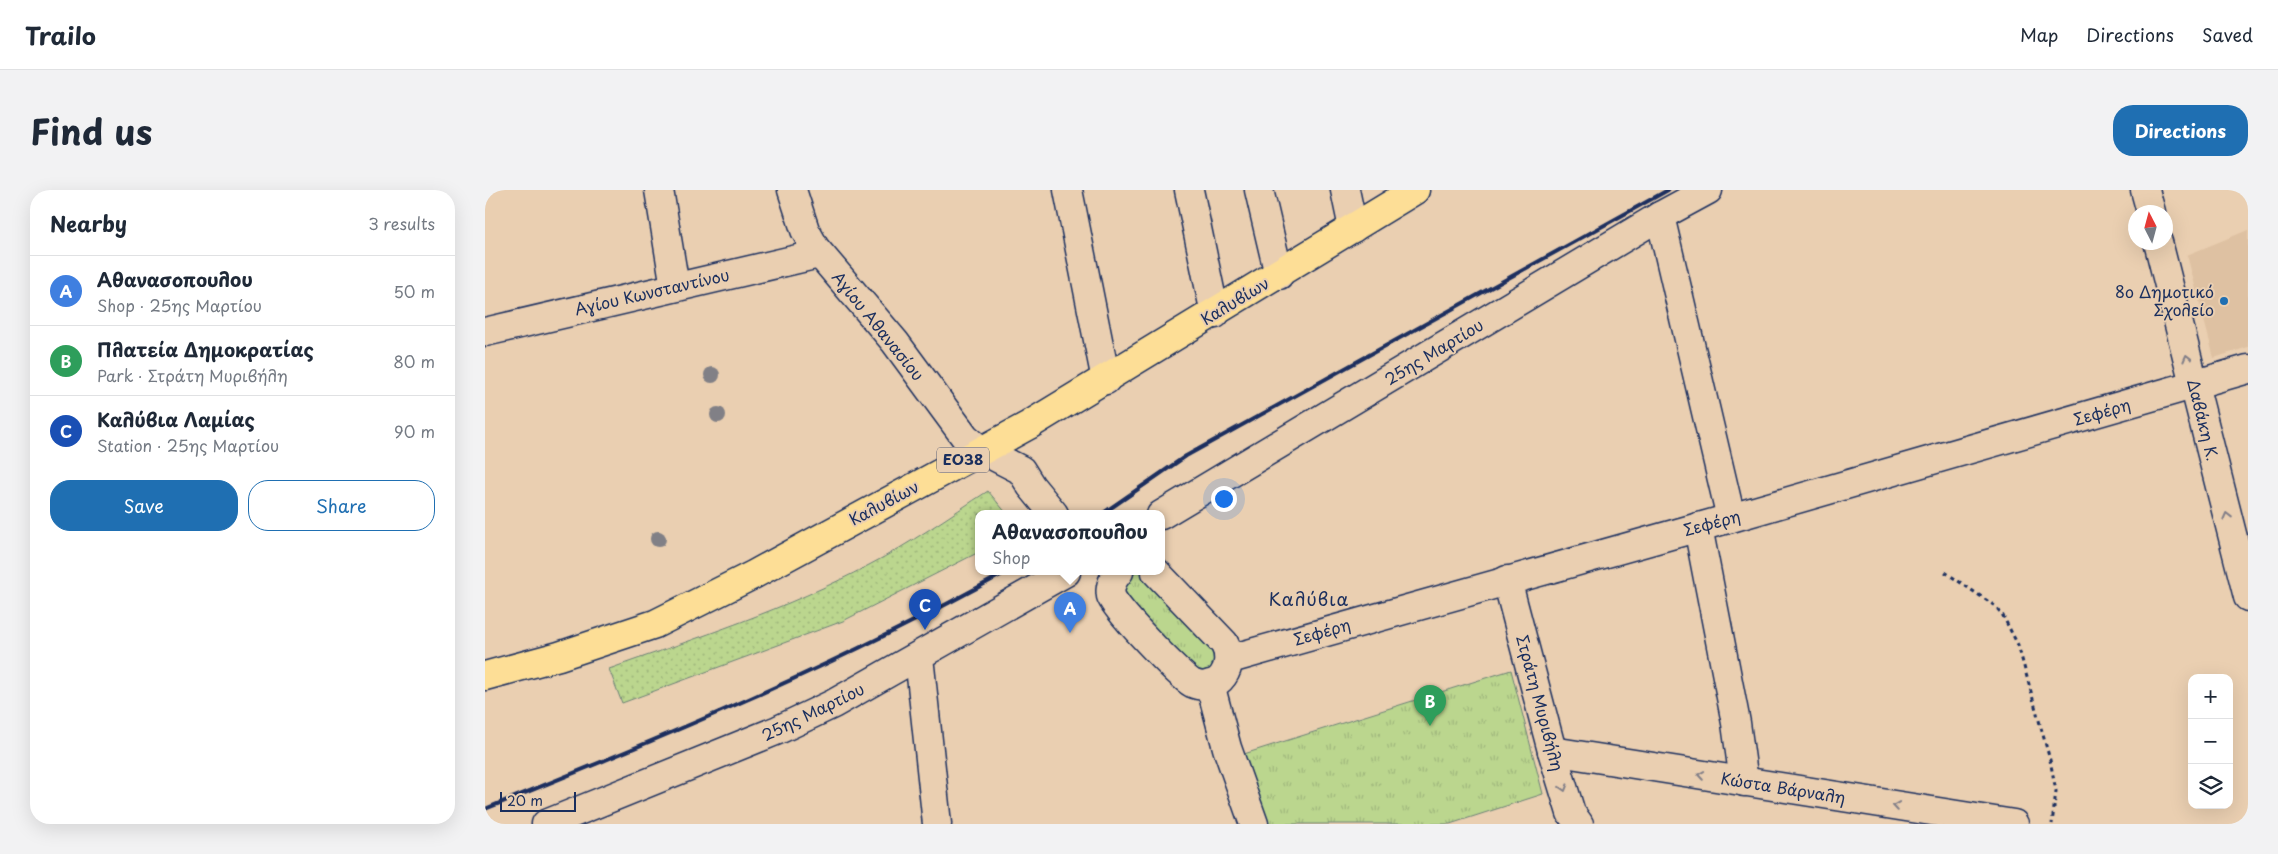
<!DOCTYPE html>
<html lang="en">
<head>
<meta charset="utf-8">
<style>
  body { margin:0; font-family:"Playpen Sans",sans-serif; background:#f2f2f3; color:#1f2937 }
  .controls { position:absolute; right:15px; bottom:15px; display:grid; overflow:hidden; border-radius:10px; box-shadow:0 5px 20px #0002 }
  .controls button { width:45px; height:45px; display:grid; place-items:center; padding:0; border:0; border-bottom:1px solid #e0e1e3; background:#fff; color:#1f2937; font:25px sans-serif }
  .compass { position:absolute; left:1643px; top:15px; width:45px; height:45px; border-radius:50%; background:#fff; box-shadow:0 5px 20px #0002; rotate:354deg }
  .scale { position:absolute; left:15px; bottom:12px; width:76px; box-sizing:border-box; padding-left:5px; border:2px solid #1b2f5e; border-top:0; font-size:14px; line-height:18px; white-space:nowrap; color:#1b2f5e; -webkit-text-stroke:4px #eacfb1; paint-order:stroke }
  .you { position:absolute; left:738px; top:308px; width:18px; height:18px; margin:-12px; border:4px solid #fff; border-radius:50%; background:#1a73e8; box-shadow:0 0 0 8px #1a73e833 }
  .badge { display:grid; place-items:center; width:32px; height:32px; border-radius:50%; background:#1f6fb2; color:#fff; font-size:16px; font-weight:700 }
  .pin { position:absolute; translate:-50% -41px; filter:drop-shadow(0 1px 2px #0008) }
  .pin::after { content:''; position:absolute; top:26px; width:18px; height:15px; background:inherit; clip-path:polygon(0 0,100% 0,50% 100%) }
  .popup { position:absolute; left:490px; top:320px; width:190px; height:65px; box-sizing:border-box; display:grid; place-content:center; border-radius:10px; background:#fff; filter:drop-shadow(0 1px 4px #0005); font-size:16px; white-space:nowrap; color:#747a83 }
  .popup b { font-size:19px; color:#1f2937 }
  .popup::after { content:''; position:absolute; left:50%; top:100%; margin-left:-10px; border:10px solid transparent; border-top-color:#fff }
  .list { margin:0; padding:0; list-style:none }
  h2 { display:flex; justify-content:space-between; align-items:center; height:65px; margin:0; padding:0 20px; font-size:21px }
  h2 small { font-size:16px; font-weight:400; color:#747a83 }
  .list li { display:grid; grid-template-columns:32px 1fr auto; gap:15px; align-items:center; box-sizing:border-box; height:70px; padding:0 20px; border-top:1px solid #e0e1e3 }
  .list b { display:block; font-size:19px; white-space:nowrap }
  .list p { margin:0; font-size:16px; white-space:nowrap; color:#747a83 }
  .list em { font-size:16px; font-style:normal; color:#747a83 }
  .actions { display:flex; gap:10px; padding:15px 20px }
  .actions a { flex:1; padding:11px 0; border:1px solid #1f6fb2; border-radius:20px; text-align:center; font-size:18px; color:#1f6fb2 }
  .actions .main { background:#1f6fb2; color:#fff }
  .icon { flex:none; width:28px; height:28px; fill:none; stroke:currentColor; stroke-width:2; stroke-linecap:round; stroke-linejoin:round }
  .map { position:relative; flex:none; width:1763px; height:634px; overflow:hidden; border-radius:20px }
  header { display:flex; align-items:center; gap:30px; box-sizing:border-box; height:70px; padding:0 25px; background:#fff; border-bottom:1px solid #e0e1e3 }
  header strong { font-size:24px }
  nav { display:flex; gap:28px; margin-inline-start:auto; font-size:18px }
  .intro { display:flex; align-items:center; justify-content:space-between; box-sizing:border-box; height:120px; padding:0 30px }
  h1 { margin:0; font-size:35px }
  .button { padding:12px 22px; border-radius:20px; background:#1f6fb2; color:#fff; font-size:18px; font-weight:700 }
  main { display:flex; gap:30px; padding:0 30px }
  aside { flex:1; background:#fff; border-radius:20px; box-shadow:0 5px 20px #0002 }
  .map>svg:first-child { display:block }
</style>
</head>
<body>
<header>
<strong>Trailo</strong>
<nav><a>Map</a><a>Directions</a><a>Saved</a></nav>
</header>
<div class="intro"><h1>Find us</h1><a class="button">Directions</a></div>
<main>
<aside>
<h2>Nearby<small>3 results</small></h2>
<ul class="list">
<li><span class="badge" style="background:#3f7fe0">A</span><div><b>Αθανασοπουλου</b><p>Shop · 25ης Μαρτίου</p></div><em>50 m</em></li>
<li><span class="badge" style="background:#2e9e5b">B</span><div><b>Πλατεία Δημοκρατίας</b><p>Park · Στράτη Μυριβήλη</p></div><em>80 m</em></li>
<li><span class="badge" style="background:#1a4fb4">C</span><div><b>Καλύβια Λαμίας</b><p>Station · 25ης Μαρτίου</p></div><em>90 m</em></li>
</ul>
<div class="actions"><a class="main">Save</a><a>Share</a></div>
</aside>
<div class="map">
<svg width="1763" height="634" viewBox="0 0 1763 634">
  <defs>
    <pattern id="grass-dots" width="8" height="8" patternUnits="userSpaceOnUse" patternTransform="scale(1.25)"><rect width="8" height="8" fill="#bbd68e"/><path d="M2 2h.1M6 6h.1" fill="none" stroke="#a0b87d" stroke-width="1.8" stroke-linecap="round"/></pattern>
    <pattern id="park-tufts" width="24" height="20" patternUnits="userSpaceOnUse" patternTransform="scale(1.25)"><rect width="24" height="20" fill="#bbd68e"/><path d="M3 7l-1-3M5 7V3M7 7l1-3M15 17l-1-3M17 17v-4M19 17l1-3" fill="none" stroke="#a0b87d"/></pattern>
  </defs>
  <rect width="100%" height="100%" fill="#eacfb1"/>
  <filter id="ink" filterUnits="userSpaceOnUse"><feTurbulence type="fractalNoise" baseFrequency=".02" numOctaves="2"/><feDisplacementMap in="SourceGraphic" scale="10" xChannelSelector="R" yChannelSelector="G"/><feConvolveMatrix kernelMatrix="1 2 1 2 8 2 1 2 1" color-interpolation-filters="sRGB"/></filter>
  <g filter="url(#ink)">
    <path fill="#dec1a2" d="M 1763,40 L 1763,157 L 1729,168 L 1702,65 Z"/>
    <path fill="url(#grass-dots)" stroke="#6b8276" d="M 503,301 L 522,324 L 494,324 L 494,362 L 358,431 L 137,513 L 124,479 C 212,448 302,419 384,375 C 425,354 464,326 503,301 Z"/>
    <g fill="url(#park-tufts)" stroke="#6b8276">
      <path d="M 646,382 L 661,382 L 733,452 L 732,481 L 705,485 L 633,395 Z"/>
      <path d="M 1026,480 L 1058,604 L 965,634 L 782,634 L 759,564 Z"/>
    </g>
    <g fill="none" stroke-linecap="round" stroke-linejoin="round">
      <g stroke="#1b2f5e" stroke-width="31">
        <g id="minor">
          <path d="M 174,0 L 190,97"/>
          <path d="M 307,0 L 320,40 L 330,58 L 410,152 L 480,247 L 493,258 L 536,280 L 546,296 L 569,324"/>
          <path d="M 583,0 L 621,190"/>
          <path d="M 704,0 L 730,124"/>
          <path d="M 774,0 L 794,85"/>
          <path d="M 860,0 L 868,38"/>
          <path d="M 1660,0 L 1666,22"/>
          <path d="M 1175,26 L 1246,328"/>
          <path d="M 1673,52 L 1763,407"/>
          <path d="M 0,142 L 334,64"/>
          <path d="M 676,325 L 1175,26 L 1223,0"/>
          <path d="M 1213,337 L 1251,533 L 1259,592"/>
          <path d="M 634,382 C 628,389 624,396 626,406 C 628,417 696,487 707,493 C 734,505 752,475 739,453 L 671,382"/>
          <path d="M 1022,390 L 1067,561 L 1086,623 L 1094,634"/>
          <path d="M 434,467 L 452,634"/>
          <path d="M 745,469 L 1246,328 L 1763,179"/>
          <path d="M 725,494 L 742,558 L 769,634"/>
          <path d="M 1067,561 L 1529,634"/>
          <path d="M 61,634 L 293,540 L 348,514 L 581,382"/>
        </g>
      </g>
      <g stroke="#1b2f5e" stroke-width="31">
        <path id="major" d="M 0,486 L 74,466 L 170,434 L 268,385 L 544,235 L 930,0"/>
      </g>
      <path stroke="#1b2f5e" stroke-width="3" stroke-dasharray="4 4" stroke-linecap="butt" d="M 1460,382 L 1510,416 L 1517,424 L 1533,455 L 1565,570 L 1571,601 L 1567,634"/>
      <use href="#minor" stroke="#eacfb1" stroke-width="28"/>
      <use href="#major" stroke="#fdde96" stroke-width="28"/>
      <g stroke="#1b2f5e" stroke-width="4">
        <path d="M 617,324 L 701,266 L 1183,0"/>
        <path d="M 0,619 C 177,548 354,475 521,382"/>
      </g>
    </g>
    <g fill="#818086">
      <circle cx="227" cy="185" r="8"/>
      <circle cx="233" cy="225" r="8"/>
      <circle cx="173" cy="349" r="8"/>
    </g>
    <defs><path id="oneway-chevron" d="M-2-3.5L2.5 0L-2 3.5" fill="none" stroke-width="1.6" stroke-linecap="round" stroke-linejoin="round" transform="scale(1.25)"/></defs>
    <g stroke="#827f88">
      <use href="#oneway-chevron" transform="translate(1702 168) rotate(-104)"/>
      <use href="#oneway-chevron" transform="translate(1742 326) rotate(-104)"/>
      <use href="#oneway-chevron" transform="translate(1216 585) rotate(-171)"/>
      <use href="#oneway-chevron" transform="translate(1079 598) rotate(73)"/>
      <use href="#oneway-chevron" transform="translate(1411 616) rotate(-171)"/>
    </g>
  </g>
  <circle fill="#1f6fb2" stroke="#eacfb1" stroke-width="2" cx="1739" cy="111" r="5"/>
  <g text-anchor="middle" stroke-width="4" stroke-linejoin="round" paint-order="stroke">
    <rect fill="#eacfb1" stroke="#595f77" stroke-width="1" x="452" y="257.5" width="52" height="25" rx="4"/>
    <g font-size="15" font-weight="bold" fill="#1b2f5e">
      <text x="478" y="275">ΕΟ38</text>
    </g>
    <g font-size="16" fill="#1b2f5e" stroke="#eacfb1">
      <text transform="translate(167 102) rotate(-13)" y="6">Αγίου Κωνσταντίνου</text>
      <text transform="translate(750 111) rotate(-31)" y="6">Καλυβίων</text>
      <text transform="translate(393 136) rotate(51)" y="6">Αγίου Αθανασίου</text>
      <text transform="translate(949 162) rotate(-31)" y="6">25ης Μαρτίου</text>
      <text transform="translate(1617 222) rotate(-16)" y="6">Σεφέρη</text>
      <text transform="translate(1718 230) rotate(76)" y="6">Δαβάκη Κ.</text>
      <text transform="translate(399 313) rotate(-28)" y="6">Καλυβίων</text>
      <text transform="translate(1227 333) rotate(-15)" y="6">Σεφέρη</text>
      <text transform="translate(837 442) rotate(-16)" y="6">Σεφέρη</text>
      <text transform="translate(1055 513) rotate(75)" y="6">Στράτη Μυριβήλη</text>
      <text transform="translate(328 522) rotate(-26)" y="6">25ης Μαρτίου</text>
      <text transform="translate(1298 598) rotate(9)" y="6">Κώστα Βάρναλη</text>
    </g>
    <g font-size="16" fill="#1b2f5e" stroke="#eacfb1" text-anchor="end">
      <text x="1729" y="108">8ο Δημοτικό<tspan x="1729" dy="18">Σχολείο</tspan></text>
    </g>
    <g font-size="18" letter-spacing="1" fill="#1b2f5e" stroke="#eacfb1">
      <text x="824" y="416">Καλύβια</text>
    </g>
  </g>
</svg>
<div class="controls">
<button>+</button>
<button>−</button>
<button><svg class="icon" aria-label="layers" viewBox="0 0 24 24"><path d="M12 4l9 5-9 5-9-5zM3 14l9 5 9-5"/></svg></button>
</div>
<svg class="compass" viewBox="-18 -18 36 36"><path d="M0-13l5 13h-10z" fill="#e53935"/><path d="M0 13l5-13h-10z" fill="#747a83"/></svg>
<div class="scale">20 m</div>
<div class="you"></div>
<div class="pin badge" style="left:585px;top:443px;background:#3f7fe0">A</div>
<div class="popup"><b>Αθανασοπουλου</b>Shop</div>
<div class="pin badge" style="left:945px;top:536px;background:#2e9e5b">B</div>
<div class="pin badge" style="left:440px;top:440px;background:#1a4fb4">C</div>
</div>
</main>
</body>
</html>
